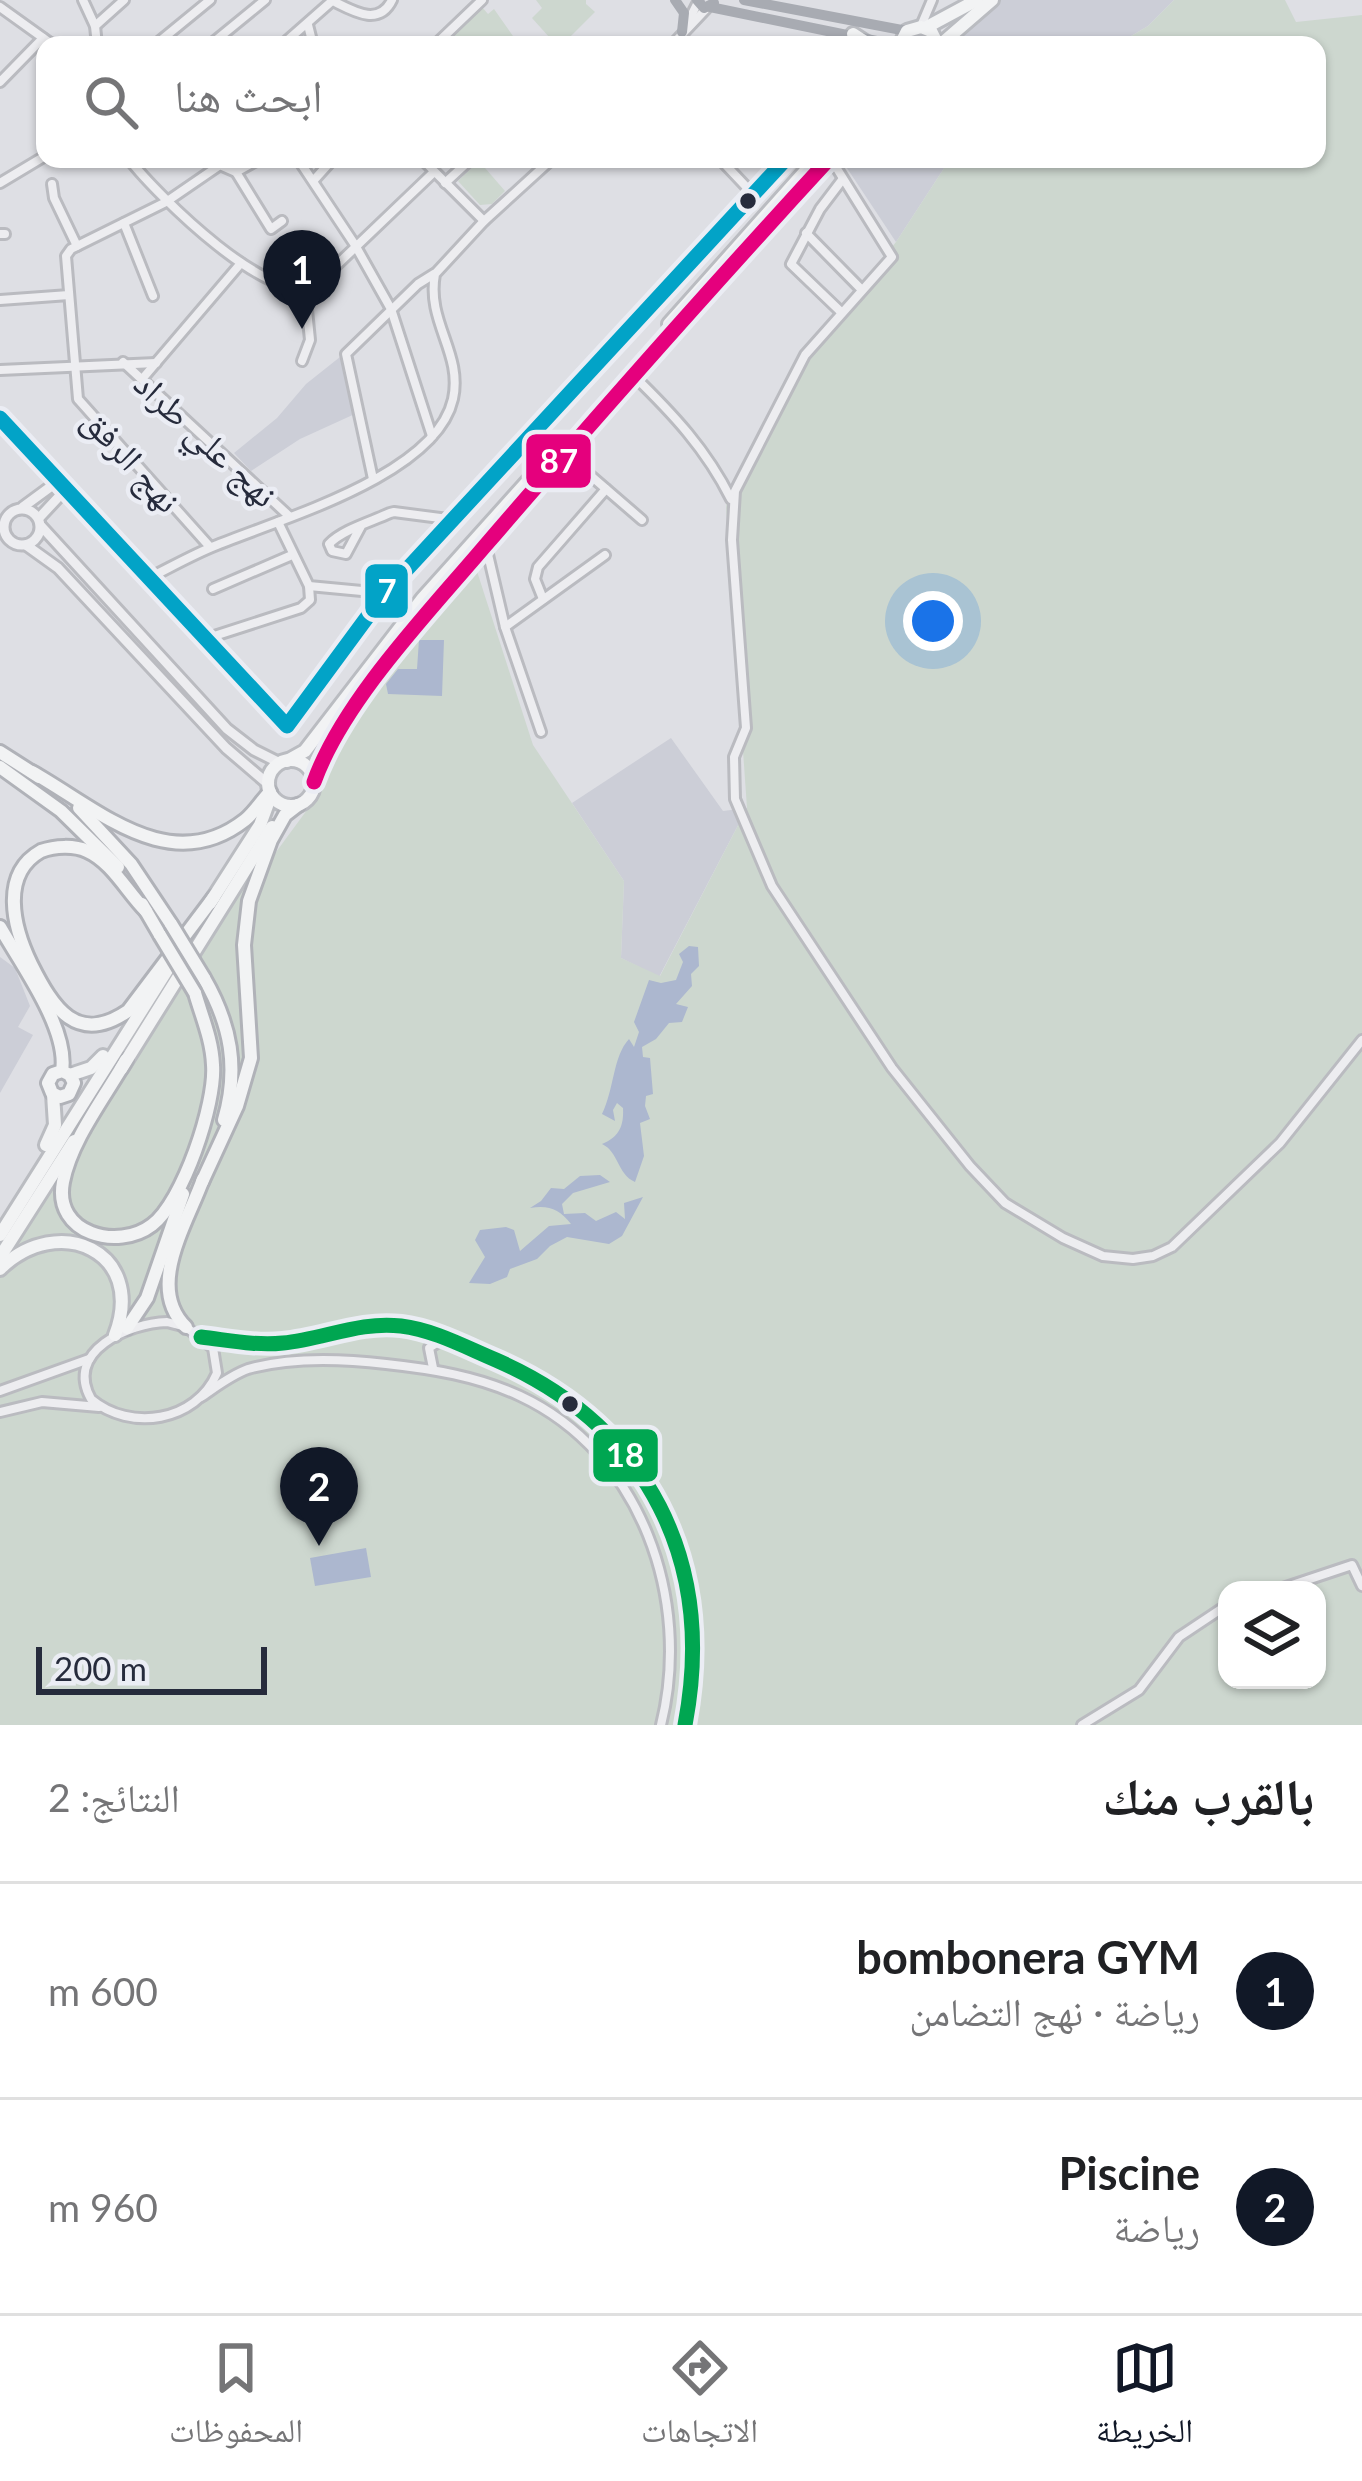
<!DOCTYPE html>
<html lang="ar">
<head>
<meta charset="utf-8">
<style>
  body { margin:0; font-family:Lato,"Noto Naskh Arabic",sans-serif; background:#f2f2f2; color:#202124; direction:rtl }
  .controls { position:absolute; right:36px; bottom:36px; display:grid; overflow:hidden; border-radius:24px; box-shadow:0 3px 9px #0004 }
  .controls button { width:108px; height:108px; display:grid; place-items:center; padding:0; border:0; border-bottom:3px solid #e0e0e0; background:#fff; color:#202124; font:60px sans-serif }
  .scale { position:absolute; left:36px; bottom:30px; width:231px; box-sizing:border-box; padding-left:12px; border:6px solid #262b3c; border-top:0; font-size:33px; line-height:42px; white-space:nowrap; color:#262b3c; -webkit-text-stroke:9px #ebedf4; paint-order:stroke }
  .you { position:absolute; left:933px; top:621px; width:42px; height:42px; margin:-30px; border:9px solid #fff; border-radius:50%; background:#1a73e8; box-shadow:0 0 0 18px #1a73e833 }
  .badge { display:grid; place-items:center; width:78px; height:78px; border-radius:50%; background:#111827; color:#fff; font-size:39px; font-weight:700 }
  .pin { position:absolute; translate:-50% -99px; filter:drop-shadow(0 3px 6px #0008) }
  .pin::after { content:''; position:absolute; top:63px; width:42px; height:36px; background:inherit; clip-path:polygon(0 0,100% 0,50% 100%) }
  .list { margin:0; padding:0; list-style:none }
  h2 { display:flex; justify-content:space-between; align-items:center; height:156px; margin:0; padding:0 48px; font-size:51px }
  h2 small { font-size:39px; font-weight:400; color:#757577 }
  .list li { display:grid; grid-template-columns:78px 1fr auto; gap:36px; align-items:center; box-sizing:border-box; height:216px; padding:0 48px; border-top:3px solid #e0e0e0 }
  .list b { display:block; font-size:45px; white-space:nowrap }
  .list p { margin:0; font-size:39px; white-space:nowrap; color:#757577 }
  .list em { font-size:39px; font-style:normal; color:#757577 }
  .icon { flex:none; width:66px; height:66px; fill:none; stroke:currentColor; stroke-width:2; stroke-linecap:round; stroke-linejoin:round }
  .map { position:relative; flex:none; width:1362px; height:1725px; overflow:hidden; direction:ltr }
  .search { position:absolute; background:#fff; box-shadow:0 3px 9px #0004; left:36px; right:36px; top:36px; height:132px; display:flex; align-items:center; gap:30px; box-sizing:border-box; padding:0 42px; border-radius:24px; color:#757577; font-size:45px }
  .sheet { height:588px; background:#fff }
  nav { display:flex; justify-content:space-around; align-items:center; box-sizing:border-box; height:168px; border-top:3px solid #e0e0e0; background:#fff; font-size:33px; color:#757577 }
  nav a { display:grid; justify-items:center; gap:6px }
  nav .on { color:#111827 }
  .map>svg:first-child { display:block }
</style>
</head>
<body>
<div class="map">
<svg width="1362" height="1725" viewBox="0 0 1362 1725">
  <rect width="100%" height="100%" fill="#dedfe4"/>
  <g fill="#ccced7">
    <path d="M 1000,0 L 1174,0 L 1148,26 L 1116,45 L 949,45 L 974,17 Z"/>
    <path d="M 841,159 L 950,159 L 896,242 Z"/>
    <path d="M 340,357 L 357,413 L 300,439 L 251,471 L 234,453 L 277,418 L 306,384 Z"/>
    <path d="M 671,738 L 723,811 L 747,808 L 659,977 L 621,958 L 624,881 L 572,803 Z"/>
    <path d="M 0,957 L 15,968 L 30,1006 L 18,1027 L 33,1035 L 0,1093 Z"/>
  </g>
  <g fill="#cdd7cf" fill-rule="evenodd">
    <path d="M 536,0 L 586,0 L 586,4 L 595,12 L 562,45 L 544,45 L 550,38 L 532,18 L 542,8 Z"/>
    <path d="M 1174,0 L 1285,0 L 1296,22 L 1362,15 L 1362,1725 L 0,1725 L 0,1271 L 258,858 L 268,863 L 318,795 L 361,709 L 474,562 L 533,745 L 624,881 L 621,958 L 660,976 L 747,808 L 726,507 L 729,490 L 802,356 L 896,242 L 950,159 L 1317,159 L 1317,45 L 1116,45 L 1148,26 ZM 1227,1590 L 1317,1590 L 1317,1680 L 1227,1680 Z"/>
    <path d="M 481,6 L 488,14 L 494,9 L 513,36 L 503,45 L 450,45 L 455,40 L 452,35 Z"/>
    <path d="M 479,161 L 505,191 L 492,204 L 480,205 L 458,181 Z"/>
  </g>
  <g fill="#acb7cf">
    <path d="M 419,640 L 444,640 L 442,696 L 388,694 L 386,684 L 398,669 L 417,669 Z"/>
    <path d="M 689,946 L 698,947 L 699,966 L 691,974 L 692,986 L 676,1004 L 688,1007 L 682,1022 L 669,1023 L 656,1039 L 642,1047 L 643,1057 L 650,1058 L 653,1094 L 646,1096 L 645,1106 L 650,1119 L 640,1123 L 644,1156 L 635,1182 C 617,1174 619,1152 602,1144 C 619,1137 624,1126 623,1108 L 617,1103 L 613,1110 L 615,1121 L 602,1114 C 614,1090 613,1056 629,1039 L 634,1047 L 639,1032 L 634,1022 L 649,980 L 661,983 L 676,980 L 683,962 L 679,954 Z"/>
    <path d="M 600,1175 L 610,1182 L 573,1193 L 562,1204 L 564,1214 L 585,1213 L 596,1221 L 616,1212 L 625,1219 L 624,1203 L 643,1197 L 622,1236 L 609,1244 L 567,1237 L 550,1246 L 537,1259 L 510,1269 L 507,1277 L 490,1284 L 469,1283 L 485,1257 L 475,1240 L 480,1230 L 506,1227 L 514,1230 L 520,1251 L 549,1226 L 571,1224 C 559,1209 549,1205 530,1208 L 541,1201 L 551,1188 L 564,1189 L 580,1176 Z"/>
    <path d="M 366,1548 L 371,1577 L 315,1586 L 310,1558 Z"/>
  </g>
  <g fill="none" stroke-linecap="round" stroke-linejoin="round">
    <g stroke="#babbc0" stroke-width="14">
      <g id="minor">
        <path d="M 83,0 L 95,26 L 97,45"/>
        <path d="M 333,1 C 353,11 379,27 392,0"/>
        <path d="M 0,7 L 53,45"/>
        <path d="M 308,25 L 313,45"/>
        <path d="M 95,26 L 124,0"/>
        <path d="M 921,26 L 932,0"/>
        <path d="M 685,28 L 698,2"/>
        <path d="M 155,45 L 210,0"/>
        <path d="M 210,45 L 265,0"/>
        <path d="M 282,45 L 332,1"/>
        <path d="M 435,45 L 482,0"/>
        <path d="M 672,45 L 706,9"/>
        <path d="M 0,82 L 43,38"/>
        <path d="M 129,159 C 154,192 277,316 319,282 L 434,172"/>
        <path d="M 298,159 L 355,245 L 391,309 L 432,436"/>
        <path d="M 422,159 L 484,221"/>
        <path d="M 720,159 L 753,194"/>
        <path d="M 831,159 L 892,257 L 805,355 L 735,491 L 732,540 L 746,728 L 734,757 L 735,799 L 772,886 L 892,1068 L 970,1166 L 1005,1203 L 1063,1238 L 1103,1256 L 1133,1259 L 1153,1256 L 1172,1247 L 1280,1143 L 1362,1040"/>
        <path d="M 236,172 L 256,161"/>
        <path d="M 314,180 L 333,159"/>
        <path d="M 0,183 L 45,156"/>
        <path d="M 445,183 L 471,159"/>
        <path d="M 52,184 L 54,198 L 77,246"/>
        <path d="M 124,223 L 153,296"/>
        <path d="M 806,233 L 861,289"/>
        <path d="M 0,234 L 5,234"/>
        <path d="M 0,300 L 69,295"/>
        <path d="M 840,311 L 791,264 L 820,209 L 842,180"/>
        <path d="M 302,361 L 310,340 L 305,290"/>
        <path d="M 123,362 L 289,516"/>
        <path d="M 0,370 L 156,363"/>
        <path d="M 633,375 C 673,414 706,449 731,499"/>
        <path d="M 143,378 L 241,263"/>
        <path d="M 0,418 L 287,726 L 385,593 L 786,159"/>
        <path d="M 576,463 L 642,520"/>
        <path d="M 373,479 L 346,354 L 418,284 L 434,274"/>
        <path d="M 278,522 L 309,586 L 383,593"/>
        <path d="M 361,526 L 346,554 L 332,551 L 329,544 C 342,530 370,522 390,513 L 394,512 L 448,519"/>
        <path d="M 486,546 L 505,627 L 541,732"/>
        <path d="M 210,547 L 78,399 L 66,256 L 71,249 L 166,202 L 220,165 L 236,172 L 271,229 L 282,221"/>
        <path d="M 151,577 C 173,566 194,554 217,545 C 283,518 436,475 453,399 C 463,353 426,322 435,274 L 484,221 L 552,159"/>
        <path d="M 213,589 L 292,555"/>
        <path d="M 543,599 L 535,579 L 538,567 L 606,489"/>
        <path d="M 505,627 L 605,555"/>
        <path d="M 205,639 L 301,608 L 310,600 L 309,586"/>
        <path d="M 167,1322 L 186,1327 L 213,1348 L 217,1373 C 196,1422 130,1432 91,1399 C 64,1351 129,1323 167,1322 Z"/>
        <path d="M 201,1337 C 228,1340 256,1346 283,1343 C 324,1339 360,1321 401,1326 C 434,1330 465,1347 496,1360 C 649,1427 716,1562 685,1725"/>
        <path d="M 433,1368 L 429,1348 L 443,1339"/>
        <path d="M 0,1391 L 89,1359"/>
        <path d="M 201,1397 C 216,1387 231,1375 248,1369 C 290,1357 344,1359 386,1364 C 432,1369 477,1376 520,1396 C 642,1453 692,1600 661,1725"/>
        <path d="M 0,1412 L 42,1402 L 99,1407"/>
        <path d="M 1277,1590 L 1352,1565 L 1362,1586"/>
        <path d="M 1082,1725 L 1139,1690 L 1179,1637 L 1227,1605"/>
      </g>
    </g>
    <g stroke="#babbc0" stroke-width="15">
      <g id="tertiary">
        <path d="M 23,507 L 57,482"/>
        <circle cx="22" cy="527" r="18"/>
        <path d="M 39,518 L 65,490"/>
        <path d="M 41,526 L 227,729 L 254,750 L 280,763"/>
        <path d="M 26,545 L 58,568 L 226,748 L 268,784"/>
      </g>
    </g>
    <g stroke="#babcc1" stroke-width="18">
      <g id="primary">
        <path d="M 925,28 L 977,0"/>
        <path d="M 853,34 L 870,45"/>
        <path d="M 900,45 L 907,31 L 921,27 L 931,31 L 938,45"/>
        <path d="M 940,45 L 992,0"/>
        <path d="M 669,324 L 816,159"/>
        <circle cx="291" cy="783" r="23"/>
        <path d="M 287,761 L 305,751 L 423,598 L 563,442"/>
        <path d="M 314,782 C 343,701 428,613 484,547 C 597,416 712,286 829,159"/>
        <path d="M 210,903 L 260,825 L 271,795"/>
        <path d="M 121,1069 L 272,827"/>
        <path d="M 70,1075 L 91,1068 L 103,1056"/>
        <path d="M 46,1145 L 55,1125 L 53,1094"/>
        <path d="M 0,1235 L 179,951"/>
        <path d="M 0,1257 L 74,1141"/>
        <path d="M 0,1269 C 58,1212 147,1251 115,1335"/>
      </g>
    </g>
    <g stroke="#b0b2b8" stroke-width="18">
      <g id="trunk">
        <path d="M 0,752 L 39,777"/>
        <path d="M 0,767 L 61,811 L 118,867"/>
        <path d="M 32,772 C 98,809 170,879 245,820 C 255,812 261,801 270,792"/>
        <path d="M 79,808 L 131,864 L 171,924"/>
        <path d="M 142,904 L 160,935"/>
        <path d="M 146,911 C 127,892 112,862 87,851 C 74,845 55,846 41,851 C 0,874 13,927 31,964 C 53,1008 77,1046 128,1011 L 214,897"/>
        <path d="M 0,927 C 21,964 69,1029 62,1071 L 70,1075 L 74,1083 L 69,1094 L 60,1097 L 52,1093 L 48,1083 L 53,1074 L 62,1071"/>
        <path d="M 204,978 C 231,1025 239,1068 224,1120"/>
        <path d="M 126,1060 C 105,1097 71,1140 63,1182 C 53,1234 118,1251 152,1225 C 183,1202 216,1103 213,1065 C 212,1040 202,1017 195,993"/>
        <path d="M 202,1182 L 237,1106 L 251,1058 L 244,945 L 249,901 L 271,840 L 285,815 L 298,805"/>
        <path d="M 186,1327 C 145,1287 187,1224 203,1179"/>
        <path d="M 127,1328 L 147,1298 L 183,1194"/>
      </g>
    </g>
    <use href="#minor" stroke="#ededf0" stroke-width="8"/>
    <use href="#tertiary" stroke="#ededf0" stroke-width="9"/>
    <g stroke="#a8abb2" stroke-width="10">
      <path d="M 675,0 L 684,13 L 682,32"/>
      <path d="M 697,0 L 704,8 L 714,3"/>
      <path d="M 744,0 L 907,31"/>
      <path d="M 710,7 L 896,45"/>
    </g>
    <use href="#primary" stroke="#f2f3f4" stroke-width="12"/>
    <use href="#trunk" stroke="#f2f3f4" stroke-width="12"/>
    <g stroke="#b0b2b8" stroke-width="18" stroke-linecap="butt">
      <g id="trunk-bridge">
        <path d="M 171,924 L 204,978"/>
        <path d="M 160,935 L 195,993"/>
      </g>
    </g>
    <use href="#trunk-bridge" stroke="#f2f3f4" stroke-width="12"/>
    <g stroke="#ebedf4" stroke-width="24">
      <path id="bus-1" d="M 0,418 L 287,726 L 385,593 L 786,159"/>
    </g>
    <g stroke="#ebedf4" stroke-width="24">
      <path id="bus-2" d="M 314,782 C 343,701 428,613 484,547 C 597,416 712,286 829,159"/>
    </g>
    <g stroke="#ebedf4" stroke-width="24">
      <path id="bus-3" d="M 201,1337 C 228,1340 256,1346 283,1343 C 324,1339 360,1321 401,1326 C 434,1330 465,1347 496,1360 C 649,1427 716,1562 685,1725"/>
    </g>
    <use href="#bus-1" stroke="#02a3c7" stroke-width="15"/>
    <use href="#bus-2" stroke="#e5007d" stroke-width="15"/>
    <use href="#bus-3" stroke="#00a651" stroke-width="15"/>
  </g>
  <g fill="#262b3c" stroke="#ebedf4" stroke-width="4.5">
    <circle cx="748" cy="201" r="10"/>
    <circle cx="570" cy="1404" r="10"/>
  </g>
  <g text-anchor="middle" stroke-width="9" stroke-linejoin="round" paint-order="stroke">
    <g font-size="36" fill="#262b3c" stroke="#ebedf4">
      <text transform="translate(206 439) rotate(43)" y="13">نهج علي طراد</text>
      <text transform="translate(132 460) rotate(48)" y="13">نهج الرفق</text>
    </g>
  </g>
  <g stroke="#ebedf4" stroke-width="4.5">
    <rect x="524" y="432" width="69" height="58" rx="12" fill="#e5007d"/>
    <rect x="363" y="562" width="47" height="58" rx="12" fill="#02a3c7"/>
    <rect x="591" y="1427" width="69" height="57" rx="12" fill="#00a651"/>
  </g>
  <g font-size="33" text-anchor="middle" font-weight="bold" fill="#fff">
    <text x="559" y="473">87</text>
    <text x="387" y="603">7</text>
    <text x="625" y="1467">18</text>
  </g>
</svg>
<div class="controls">
<button><svg class="icon" aria-label="layers" viewBox="0 0 24 24"><path d="M12 4l9 5-9 5-9-5zM3 14l9 5 9-5"/></svg></button>
</div>
<div class="scale">200 m</div>
<div class="you"></div>
<div class="pin badge" style="left:302px;top:329px">1</div>
<div class="pin badge" style="left:319px;top:1546px">2</div>
<div class="search"><svg class="icon" aria-label="search" viewBox="0 0 24 24"><circle cx="10" cy="10" r="6"/><path d="M15 15l6 6"/></svg>ابحث هنا</div>
</div>
<section class="sheet">
<h2>بالقرب منك<small>النتائج: 2</small></h2>
<ul class="list">
<li><span class="badge">1</span><div><b>bombonera GYM</b><p>رياضة · نهج التضامن</p></div><em>600 m</em></li>
<li><span class="badge">2</span><div><b>Piscine</b><p>رياضة</p></div><em>960 m</em></li>
</ul>
</section>
<nav>
<a class="on"><svg class="icon" aria-label="map" viewBox="0 0 24 24"><path d="M3 6l6-2 6 2 6-2v14l-6 2-6-2-6 2zM9 4v14M15 6v14"/></svg>الخريطة</a>
<a><svg class="icon" aria-label="directions" viewBox="0 0 24 24"><path d="M12 3l9 9-9 9-9-9zM9 14v-3h6M13 9l2 2-2 2"/></svg>الاتجاهات</a>
<a><svg class="icon" aria-label="saved" viewBox="0 0 24 24"><path d="M7 4h10v16l-5-4-5 4z"/></svg>المحفوظات</a>
</nav>
</body>
</html>
